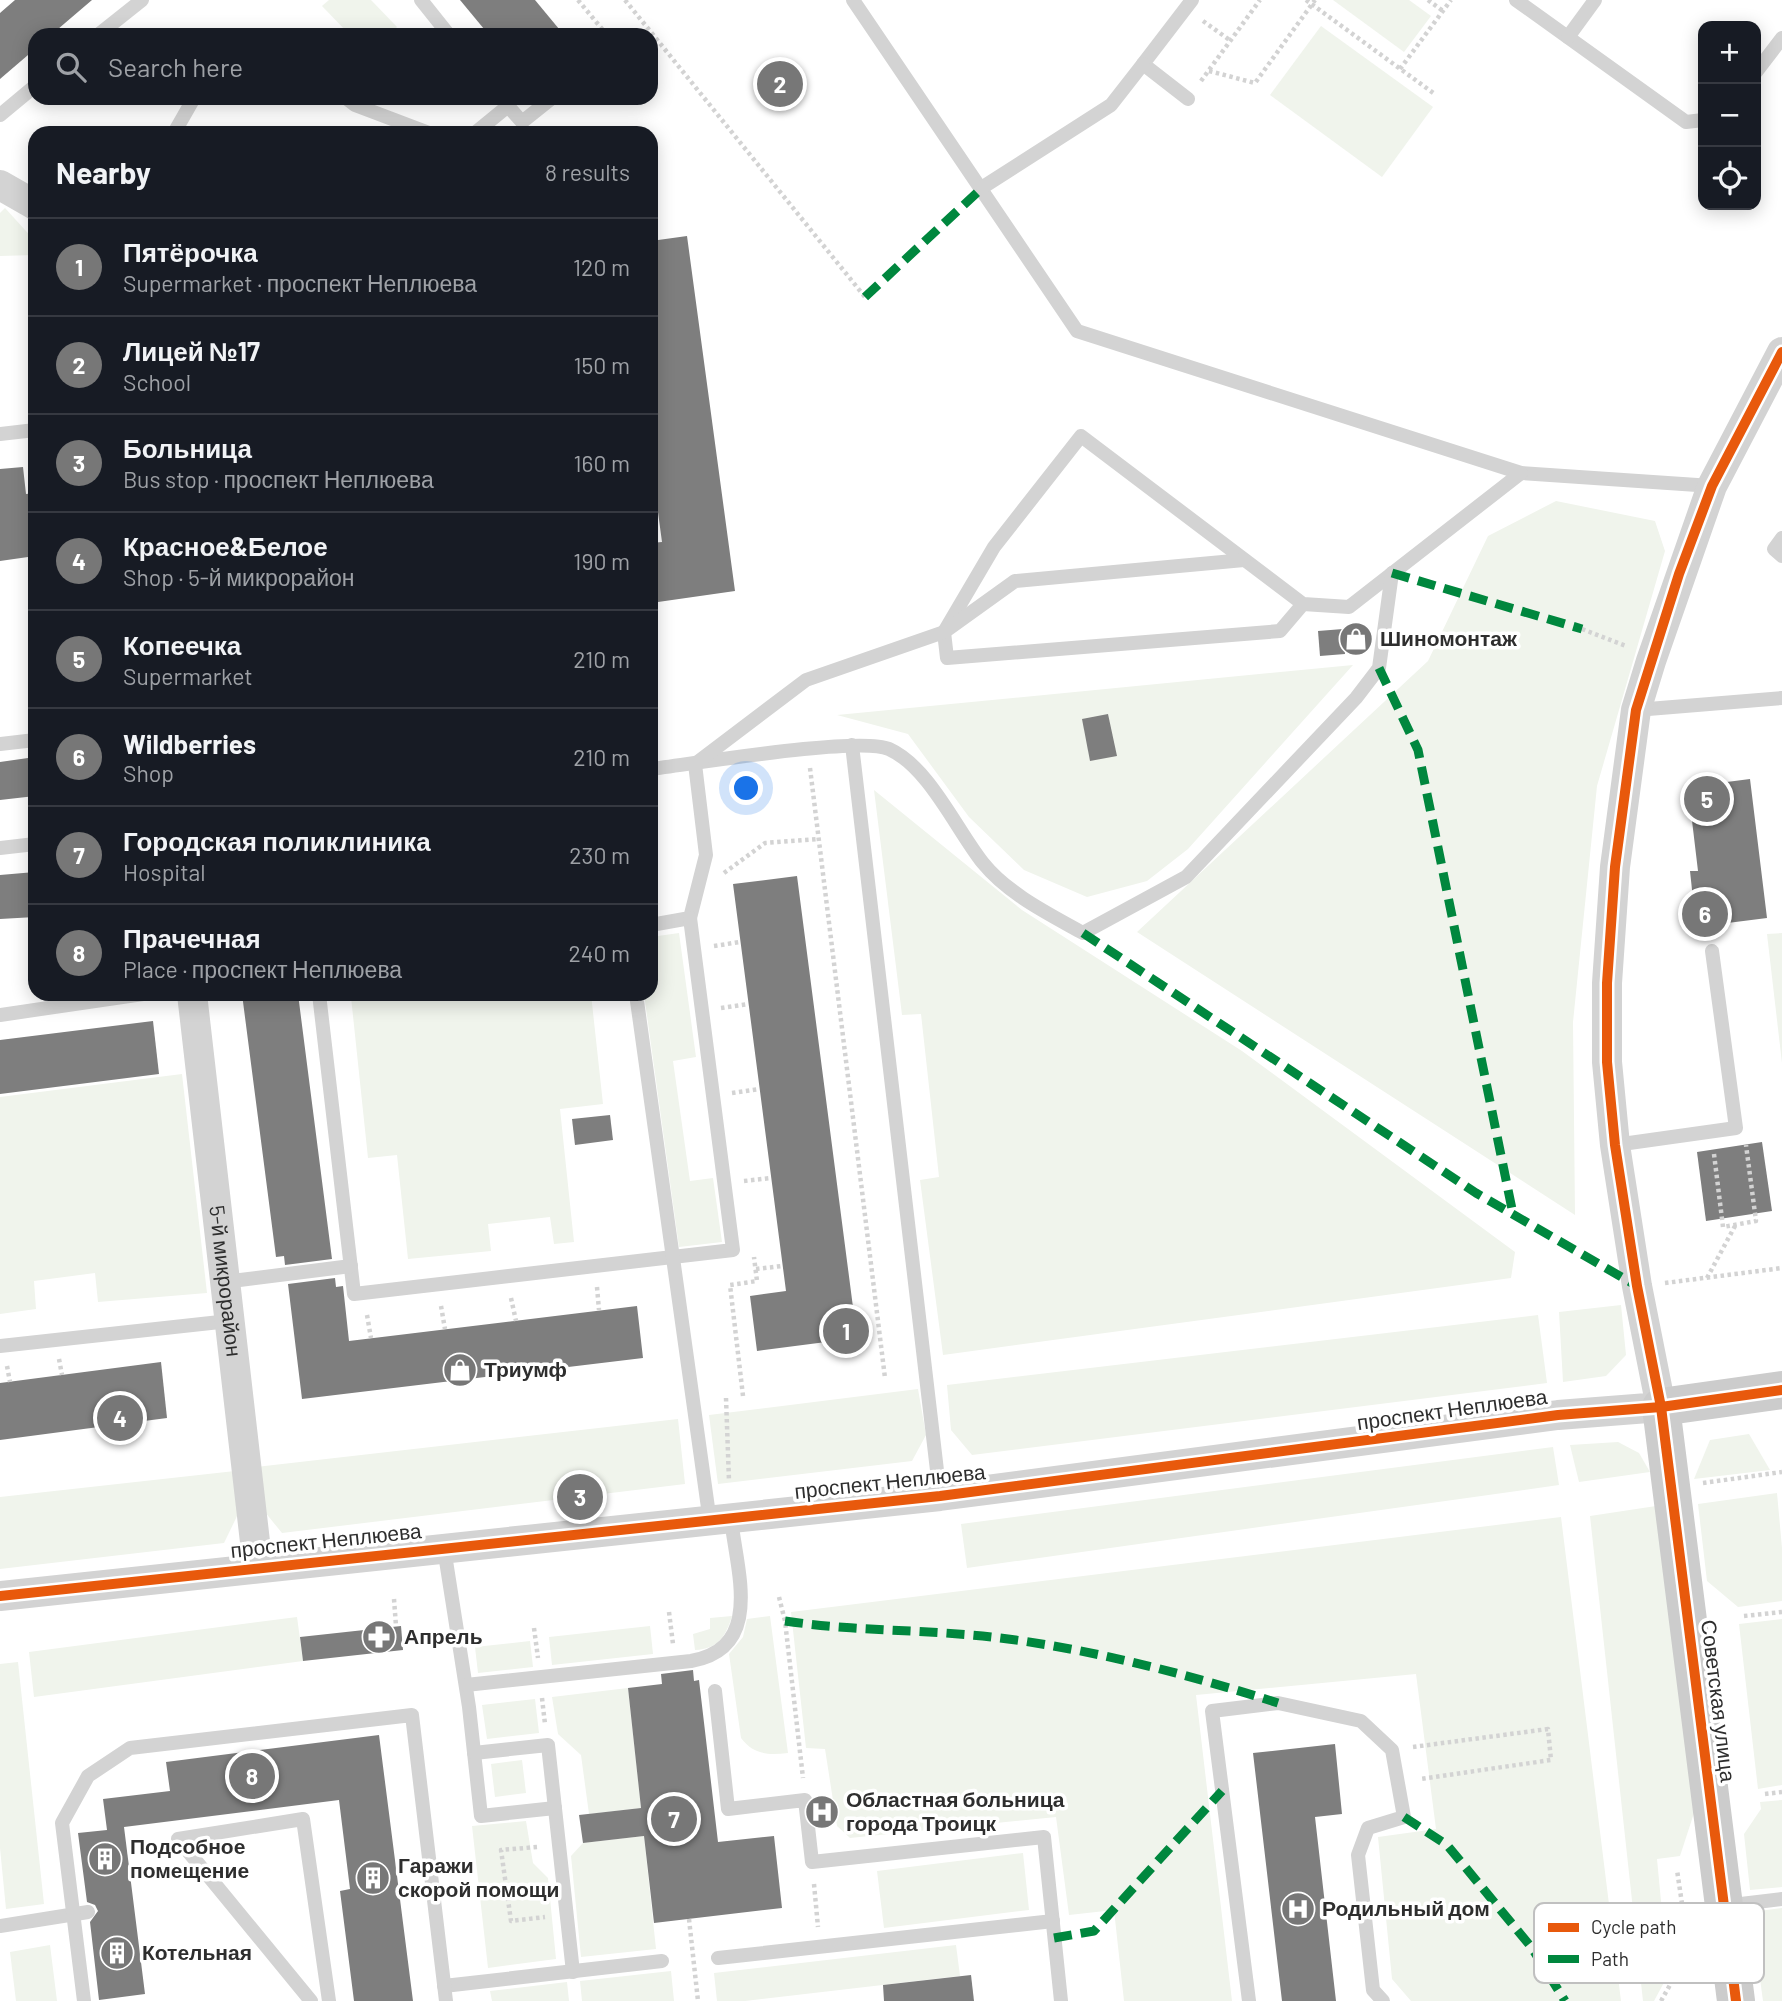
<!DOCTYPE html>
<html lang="en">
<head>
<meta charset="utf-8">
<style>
  body { margin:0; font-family:Barlow,sans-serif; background:#242831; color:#f1f3f6 }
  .controls { position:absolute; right:21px; top:21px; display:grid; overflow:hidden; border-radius:14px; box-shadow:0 4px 18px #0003 }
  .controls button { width:63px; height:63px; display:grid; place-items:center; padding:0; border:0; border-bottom:2px solid #363941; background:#171b24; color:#f1f3f6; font:35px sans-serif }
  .you { position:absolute; left:747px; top:789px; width:24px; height:24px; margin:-18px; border:5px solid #fff; border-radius:50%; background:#1a73e8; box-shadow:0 0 0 10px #1a73e833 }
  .badge { display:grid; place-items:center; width:46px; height:46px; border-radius:50%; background:#777; color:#fff; font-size:23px; font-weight:700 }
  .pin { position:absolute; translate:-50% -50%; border:4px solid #fff; box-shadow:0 2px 7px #0006 }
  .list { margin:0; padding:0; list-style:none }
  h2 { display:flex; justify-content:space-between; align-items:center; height:91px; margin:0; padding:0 28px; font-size:30px }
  h2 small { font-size:23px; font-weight:400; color:#9ea1a6 }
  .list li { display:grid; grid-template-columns:46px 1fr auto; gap:21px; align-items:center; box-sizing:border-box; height:98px; padding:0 28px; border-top:2px solid #363941 }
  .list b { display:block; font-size:26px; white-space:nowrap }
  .list p { margin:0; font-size:23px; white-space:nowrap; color:#9ea1a6 }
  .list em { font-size:23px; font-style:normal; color:#9ea1a6 }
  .icon { flex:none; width:38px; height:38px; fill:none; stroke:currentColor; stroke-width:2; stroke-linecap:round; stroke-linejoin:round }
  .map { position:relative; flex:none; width:1782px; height:2001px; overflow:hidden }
  .search { position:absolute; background:#171b24; box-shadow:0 4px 18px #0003; left:28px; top:28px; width:630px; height:77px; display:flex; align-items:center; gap:18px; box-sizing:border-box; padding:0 24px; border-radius:21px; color:#9ea1a6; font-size:26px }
  .panel { position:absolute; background:#171b24; box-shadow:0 4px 18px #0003; left:28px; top:126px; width:630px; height:875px; border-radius:21px }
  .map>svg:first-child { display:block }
</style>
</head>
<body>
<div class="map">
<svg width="1782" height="2001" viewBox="0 0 1782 2001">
  <rect width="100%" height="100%" fill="#fff"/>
  <g fill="#f0f4ec">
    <path d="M 329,0 L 371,0 L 397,27 L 389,35 L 350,35 L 322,6 Z"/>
    <path d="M 1333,0 L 1409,0 L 1431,16 L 1404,52 Z"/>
    <path d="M 1321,26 L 1433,107 L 1382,177 L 1270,95 Z"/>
    <path d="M 5,208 L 35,241 L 35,255 L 0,256 L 0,213 Z"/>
    <path d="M 1556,501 L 1655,521 L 1665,551 L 1597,786 L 1573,1022 L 1575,1215 L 1137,932 L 1428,661 L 1488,536 Z"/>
    <path d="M 1353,665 L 1188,849 L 1147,881 L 1087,897 L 1024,870 L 969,817 L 908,734 L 837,715 Z"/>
    <path d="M 874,790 L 1022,910 L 1242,1051 L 1515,1252 L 1511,1278 L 943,1355 L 920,1180 L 939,1177 L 921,1014 L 902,1015 Z"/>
    <path d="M 679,933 L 696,1057 L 673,1061 L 690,1181 L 713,1178 L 722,1242 L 679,1247 L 644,994 L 651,994 L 651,937 Z"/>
    <path d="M 1782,933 L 1782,1063 L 1767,934 Z"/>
    <path d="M 394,994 L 591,994 L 603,1104 L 560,1109 L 574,1242 L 554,1244 L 550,1217 L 488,1224 L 491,1251 L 408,1259 L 397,1155 L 368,1158 L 351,997 Z"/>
    <path d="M 182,1074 L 207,1293 L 98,1302 L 95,1273 L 34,1281 L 36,1309 L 0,1314 L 0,1097 Z"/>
    <path d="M 1621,1305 L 1626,1355 L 1606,1376 L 1563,1382 L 1559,1312 Z"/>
    <path d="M 1538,1315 L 1547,1383 L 972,1455 L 951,1430 L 947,1385 Z"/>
    <path d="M 918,1389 L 926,1435 L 912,1461 L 718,1484 L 709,1415 Z"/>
    <path d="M 678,1419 L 685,1484 L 282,1533 L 260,1506 L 256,1467 Z"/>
    <path d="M 1749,1434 L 1770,1470 L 1694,1479 L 1710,1440 Z"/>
    <path d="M 1618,1442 L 1639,1453 L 1650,1472 L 1579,1482 L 1570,1445 Z"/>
    <path d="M 1553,1447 L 1559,1485 L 967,1568 L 961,1524 Z"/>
    <path d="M 235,1471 L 239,1512 L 224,1543 L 0,1569 L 0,1497 Z"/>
    <path d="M 1777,1493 L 1782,1548 L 1782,1601 L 1738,1607 L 1707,1581 L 1698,1504 Z"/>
    <path d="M 1656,1506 L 1695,1810 L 1680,1856 L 1657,1859 L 1668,1975 L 1654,2001 L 1643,2001 L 1590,1516 Z"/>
    <path d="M 1561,1517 L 1621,2001 L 1411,2001 L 1392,1979 L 1378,1837 L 1436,1829 L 1416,1674 L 1196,1695 L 1232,2001 L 1124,2001 L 1114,1910 L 1069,1915 L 1056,1817 L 850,1838 L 837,1826 L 825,1749 L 806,1748 L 791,1612 Z"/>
    <path d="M 732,1616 C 726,1636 718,1649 695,1650 L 693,1634 L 710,1629 L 710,1618 Z"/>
    <path d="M 770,1616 L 788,1753 C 768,1755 754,1755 741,1738 L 729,1654 L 743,1637 L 747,1619 Z"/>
    <path d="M 297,1617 L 303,1661 L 34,1697 L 29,1652 Z"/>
    <path d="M 1782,1619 L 1782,1785 L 1758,1789 L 1739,1624 Z"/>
    <path d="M 650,1626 L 653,1654 L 552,1665 L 549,1637 Z"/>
    <path d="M 530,1641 L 533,1667 L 478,1673 L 475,1647 Z"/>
    <path d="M 18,1662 L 44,1904 L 6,1909 L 0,1848 L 0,1664 Z"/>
    <path d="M 628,1688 L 641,1808 L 589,1814 L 581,1755 L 558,1734 L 552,1697 Z"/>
    <path d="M 535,1699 L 539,1733 L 487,1739 L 482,1705 Z"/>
    <path d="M 522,1760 L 526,1793 L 495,1797 L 491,1764 Z"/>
    <path d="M 1782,1800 L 1782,1887 L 1750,1890 L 1744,1834 L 1761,1809 L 1760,1802 Z"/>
    <path d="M 526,1821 L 533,1863 L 548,1878 L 556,1959 L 488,1968 L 472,1826 Z"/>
    <path d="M 644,1836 L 656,1949 L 581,1957 L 571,1856 L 583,1843 Z"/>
    <path d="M 1023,1853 L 1029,1910 L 884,1928 L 877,1871 Z"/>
    <path d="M 1782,1908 L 1782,2001 L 1763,2001 L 1751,1912 Z"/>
    <path d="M 50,1945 L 57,2001 L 16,2001 L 10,1952 Z"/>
    <path d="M 956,1945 L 960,1976 L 745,2001 L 717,2001 L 714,1973 Z"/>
    <path d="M 671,1971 L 674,2001 L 582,2001 L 580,1981 Z"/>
    <path d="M 567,1982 L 569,2001 L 492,2001 L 490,1991 Z"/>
  </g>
  <g fill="#7e7e7e">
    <path d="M 15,0 L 92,0 L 51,35 L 35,35 L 35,49 L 0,79 L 0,13 Z"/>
    <path d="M 460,0 L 535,0 L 564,35 L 489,35 Z"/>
    <path d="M 687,236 L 735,591 L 651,603 L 651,543 L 662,542 L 651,460 L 651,241 Z"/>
    <path d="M 23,467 L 26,494 L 35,493 L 35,556 L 0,561 L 0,469 Z"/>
    <path d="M 1343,629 L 1345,654 L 1320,656 L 1318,631 Z"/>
    <path d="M 1108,714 L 1117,756 L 1090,761 L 1082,719 Z"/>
    <path d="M 35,757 L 35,796 L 0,800 L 0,762 Z"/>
    <path d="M 1750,779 L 1767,918 L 1696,927 L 1690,871 L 1698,871 L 1688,787 Z"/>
    <path d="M 35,872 L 35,917 L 0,919 L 0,875 Z"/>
    <path d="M 797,876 L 857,1338 L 757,1351 L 750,1296 L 786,1291 L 733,884 Z"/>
    <path d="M 242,994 L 298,994 L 332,1259 L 285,1265 L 284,1256 L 276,1257 Z"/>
    <path d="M 153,1021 L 159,1074 L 0,1094 L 0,1040 Z"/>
    <path d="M 610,1115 L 613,1140 L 575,1145 L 572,1119 Z"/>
    <path d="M 1762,1142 L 1772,1211 L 1706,1221 L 1697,1152 Z"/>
    <path d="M 335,1278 L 336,1287 L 343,1286 L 349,1341 L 637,1306 L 643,1358 L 302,1399 L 288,1284 Z"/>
    <path d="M 161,1362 L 167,1418 L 0,1440 L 0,1383 Z"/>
    <path d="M 401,1626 L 403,1650 L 303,1661 L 300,1637 Z"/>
    <path d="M 693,1670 L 694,1681 L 699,1680 L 718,1842 L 774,1836 L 782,1908 L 654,1923 L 644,1836 L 583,1843 L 579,1815 L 641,1808 L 628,1688 L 662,1684 L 661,1674 Z"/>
    <path d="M 379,1735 L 413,2001 L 354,2001 L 340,1891 L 350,1889 L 339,1800 L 124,1827 L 145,1994 L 99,2000 L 90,1922 L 98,1911 L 95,1905 L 87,1902 L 78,1833 L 107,1830 L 103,1799 L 170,1791 L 166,1762 Z"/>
    <path d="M 1335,1744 L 1342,1814 L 1315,1817 L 1336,2001 L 1282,2001 L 1253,1753 Z"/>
    <path d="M 971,1975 L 974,2001 L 884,2001 L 883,1985 Z"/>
  </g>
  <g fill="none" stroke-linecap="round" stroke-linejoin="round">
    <g stroke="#d3d3d3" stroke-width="4.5" stroke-dasharray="3.5 3.5" stroke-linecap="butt">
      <path d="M 578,0 L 607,35"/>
      <path d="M 625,0 L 865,297"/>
      <path d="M 1306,0 L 1436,95"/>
      <path d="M 1428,0 L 1443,11"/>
      <path d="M 1203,21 L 1231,41"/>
      <path d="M 1400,69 L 1451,0"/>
      <path d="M 1209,71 L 1255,83 L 1315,0"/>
      <path d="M 1201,81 L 1260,0"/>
      <path d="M 1582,629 L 1626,646"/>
      <path d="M 810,768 L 885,1378"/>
      <path d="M 724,873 L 765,843 L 819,839"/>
      <path d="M 714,946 L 740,942"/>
      <path d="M 721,1008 L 748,1004"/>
      <path d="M 732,1093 L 759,1089"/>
      <path d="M 1714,1154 L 1723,1227 L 1756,1221 L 1746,1145"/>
      <path d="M 744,1181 L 771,1178"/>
      <path d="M 756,1269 L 782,1266"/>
      <path d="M 1707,1278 L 1735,1226"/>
      <path d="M 1665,1283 L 1782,1268"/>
      <path d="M 597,1287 L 599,1310"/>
      <path d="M 511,1298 L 516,1321"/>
      <path d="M 441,1306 L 445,1329"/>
      <path d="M 367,1315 L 371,1338"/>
      <path d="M 59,1359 L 62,1375"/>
      <path d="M 7,1366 L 10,1382"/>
      <path d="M 743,1396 L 730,1285 L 757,1281 L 754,1257"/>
      <path d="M 726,1398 L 729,1481"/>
      <path d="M 1703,1483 L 1782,1472"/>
      <path d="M 779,1597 L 785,1621 L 803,1778"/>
      <path d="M 394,1599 L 396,1626"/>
      <path d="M 669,1612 L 673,1644"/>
      <path d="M 1744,1616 L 1782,1612"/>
      <path d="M 534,1628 L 538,1658"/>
      <path d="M 542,1698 L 545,1724"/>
      <path d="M 1413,1747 L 1548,1729 L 1551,1760 L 1420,1779"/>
      <path d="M 1765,1794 L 1782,1792"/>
      <path d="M 537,1847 L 501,1850 L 511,1921 L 545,1917"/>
      <path d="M 814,1884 L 818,1927"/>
      <path d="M 689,1919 L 698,2001"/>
      <path d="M 1661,2001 L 1689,1951 L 1677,1870"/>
    </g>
    <g stroke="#d3d3d3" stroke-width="14">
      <path d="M 421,0 L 449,35"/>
      <path d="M 853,0 L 1077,331 L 1521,473 L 1712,486"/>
      <path d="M 1516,0 L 1686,122 L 1703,120"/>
      <path d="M 98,35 L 142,0"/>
      <path d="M 1568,37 L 1595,0"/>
      <path d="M 1756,72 L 1782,38"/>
      <path d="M 346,98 L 355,105 L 429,133"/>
      <path d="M 501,98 L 522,122 L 552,98"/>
      <path d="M 1188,99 L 1143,64 L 1192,0"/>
      <path d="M 0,115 L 35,86"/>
      <path d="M 174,133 L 194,98"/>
      <path d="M 475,133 L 508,106"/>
      <path d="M 983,187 L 1111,105 L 1143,64"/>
      <path d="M 0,434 L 35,430"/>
      <path d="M 1782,538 L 1774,549 L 1782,556"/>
      <path d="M 1303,604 L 1081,436 L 994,547 L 944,632 L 947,658 L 1280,631 L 1303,604 L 1349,607 L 1521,473"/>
      <path d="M 1636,710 L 1782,698"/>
      <path d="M 0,744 L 35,740"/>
      <path d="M 852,745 L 940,1496"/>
      <path d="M 651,769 C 693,764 859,736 889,749 C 929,767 956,829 983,863 C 1008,894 1049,914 1083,933 L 1186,877 L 1356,698 L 1379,668 L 1392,573"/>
      <path d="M 0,848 L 35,844"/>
      <path d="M 651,925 L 690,918 L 706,855 L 695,764 L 806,680 L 944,632 L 1015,581 L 1244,560"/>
      <path d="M 319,994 L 354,1294 L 733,1250 L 690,918"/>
      <path d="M 636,994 L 710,1522"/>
      <path d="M 0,1015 L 143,994"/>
      <path d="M 1615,1145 L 1736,1128 L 1712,951"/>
      <path d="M 224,1282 L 351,1266"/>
      <path d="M 0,1346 L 229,1321"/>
      <path d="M 444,1548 L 469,1707 L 481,1816 L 555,1808"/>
      <path d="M 466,1685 L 691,1661 C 764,1648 737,1572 731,1519"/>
      <path d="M 715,1691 L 728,1809 L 805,1800 L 812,1862 L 1044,1837 L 1061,2001"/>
      <path d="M 474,1753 L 548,1745 L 573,1972"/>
      <path d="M 1724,1906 L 1782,1899"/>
      <path d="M 0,1926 L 88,1912"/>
      <path d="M 718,1958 L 1053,1921"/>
      <path d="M 444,1986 L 662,1961"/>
      <path d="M 84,2001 L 62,1823 L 88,1776 L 130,1748 L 412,1715 L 446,2001"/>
      <path d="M 311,2001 L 178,1839 L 303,1819 L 329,2001"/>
      <path d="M 1249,2001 L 1212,1711 L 1278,1703 L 1361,1721 L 1392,1750 L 1404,1817 L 1368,1828 L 1358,1855 L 1373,1990 L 1383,2001"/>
    </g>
    <g stroke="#d3d3d3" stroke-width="30">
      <path d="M 0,185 L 35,205"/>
      <path id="s1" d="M 192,994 L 258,1568"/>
      <path d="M 0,1596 L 940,1496 L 1558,1415 L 1661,1407 L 1637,1286 L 1615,1145 L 1607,1062 L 1607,983 L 1615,867 L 1636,710 L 1651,661 L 1712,486 L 1782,352"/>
    </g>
    <path stroke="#ccc" stroke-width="38" d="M 1736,2001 L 1661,1407 L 1782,1390"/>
    <g stroke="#00873e" stroke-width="9" stroke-dasharray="18 9" stroke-linecap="butt">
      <path d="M 865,297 L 983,187"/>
      <path d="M 1392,573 L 1582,629"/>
      <path d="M 1379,668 L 1418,750 L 1513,1214"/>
      <path d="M 1083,933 L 1476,1193 L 1637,1286"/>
      <path d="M 785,1621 C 859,1632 934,1629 1008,1639 C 1099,1651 1190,1675 1278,1703"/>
      <path d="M 1404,1817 L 1447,1845 L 1532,1948 L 1565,2001"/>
      <path d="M 1054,1938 L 1094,1931 L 1222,1791"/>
    </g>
    <g stroke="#fff" stroke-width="15">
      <g id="cycleway">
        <path d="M 0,1596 L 940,1496 L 1558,1415 L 1661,1407 L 1782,1390"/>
        <path d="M 1736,2001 L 1661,1407 L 1637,1286 L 1615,1145 L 1607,1062 L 1607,983 L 1615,867 L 1636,710 L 1679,574 L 1712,486 L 1782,352"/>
      </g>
    </g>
    <use href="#cycleway" stroke="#e8590c" stroke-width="10"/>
  </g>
  <defs>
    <g id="shop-disc" transform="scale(1.75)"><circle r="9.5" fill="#777" stroke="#fff"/><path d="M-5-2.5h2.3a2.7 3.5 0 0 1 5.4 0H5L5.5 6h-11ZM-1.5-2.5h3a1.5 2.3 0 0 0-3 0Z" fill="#fff"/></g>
    <g id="pharmacy-disc" transform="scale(1.75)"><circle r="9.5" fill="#777" stroke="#fff"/><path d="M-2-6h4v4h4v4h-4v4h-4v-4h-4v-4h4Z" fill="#fff"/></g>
    <g id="hospital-disc" transform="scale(1.75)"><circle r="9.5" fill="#777" stroke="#fff"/><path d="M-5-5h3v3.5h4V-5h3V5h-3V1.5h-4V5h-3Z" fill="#fff"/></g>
    <g id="building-disc" transform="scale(1.75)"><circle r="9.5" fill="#777" stroke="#fff"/><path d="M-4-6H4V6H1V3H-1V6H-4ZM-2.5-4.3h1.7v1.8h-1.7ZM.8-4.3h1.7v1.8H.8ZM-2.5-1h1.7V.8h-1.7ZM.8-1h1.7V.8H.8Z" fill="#fff"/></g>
  </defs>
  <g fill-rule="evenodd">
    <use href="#shop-disc" x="1356" y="639"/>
    <use href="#shop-disc" x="460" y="1370"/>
    <use href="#pharmacy-disc" x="379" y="1637"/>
    <use href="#hospital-disc" x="822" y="1812"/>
    <use href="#building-disc" x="105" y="1859"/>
    <use href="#building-disc" x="373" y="1878"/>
    <use href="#hospital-disc" x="1298" y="1909"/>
    <use href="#building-disc" x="117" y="1953"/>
  </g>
  <g text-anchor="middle" stroke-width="7" stroke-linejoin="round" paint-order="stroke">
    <g font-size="21" font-weight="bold" fill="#2e2e2e" stroke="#fff" text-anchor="start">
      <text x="1380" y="646">Шиномонтаж</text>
      <text x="484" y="1377">Триумф</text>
      <text x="404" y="1644">Апрель</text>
      <text x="846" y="1807">Областная больница<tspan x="846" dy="24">города Троицк</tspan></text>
      <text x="130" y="1854">Подсобное<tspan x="130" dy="24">помещение</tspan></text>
      <text x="398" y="1873">Гаражи<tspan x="398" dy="24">скорой помощи</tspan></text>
      <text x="1322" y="1916">Родильный дом</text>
      <text x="142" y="1960">Котельная</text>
    </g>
    <g font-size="21" fill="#2e2e2e" stroke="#fff">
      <text dy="7" stroke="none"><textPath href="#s1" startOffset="289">5-й микрорайон</textPath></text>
      <text transform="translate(1452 1410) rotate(-8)" y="7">проспект Неплюева</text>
      <text transform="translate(890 1482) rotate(-6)" y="7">проспект Неплюева</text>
      <text transform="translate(326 1541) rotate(-6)" y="7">проспект Неплюева</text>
      <text transform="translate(1718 1701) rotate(83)" y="7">Советская улица</text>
    </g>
  </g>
  <rect x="1534" y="1903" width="230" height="80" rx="10" fill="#fff" stroke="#c0c0c0" stroke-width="2"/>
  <rect x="1548" y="1923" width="31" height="9" fill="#e8590c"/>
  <rect x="1548" y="1955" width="31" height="8" fill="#00873e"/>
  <g font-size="19" fill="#2e2e2e">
    <text x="1591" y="1934">Cycle path</text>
    <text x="1591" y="1966">Path</text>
  </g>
</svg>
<div class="controls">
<button>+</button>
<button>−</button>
<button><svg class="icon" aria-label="locate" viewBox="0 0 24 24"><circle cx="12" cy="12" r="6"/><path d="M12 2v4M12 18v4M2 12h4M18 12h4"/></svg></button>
</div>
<div class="you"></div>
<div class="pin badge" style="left:846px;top:1331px">1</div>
<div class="pin badge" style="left:780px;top:84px">2</div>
<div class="pin badge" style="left:580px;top:1497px">3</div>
<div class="pin badge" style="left:120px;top:1418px">4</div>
<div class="pin badge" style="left:1707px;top:799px">5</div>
<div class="pin badge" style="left:1705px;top:914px">6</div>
<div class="pin badge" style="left:674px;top:1819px">7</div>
<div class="pin badge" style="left:252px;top:1776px">8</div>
<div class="search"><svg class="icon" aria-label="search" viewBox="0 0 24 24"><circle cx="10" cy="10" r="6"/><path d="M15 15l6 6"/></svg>Search here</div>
<section class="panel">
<h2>Nearby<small>8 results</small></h2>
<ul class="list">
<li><span class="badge">1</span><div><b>Пятёрочка</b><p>Supermarket · проспект Неплюева</p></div><em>120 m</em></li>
<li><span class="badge">2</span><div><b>Лицей №17</b><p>School</p></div><em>150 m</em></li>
<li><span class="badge">3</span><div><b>Больница</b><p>Bus stop · проспект Неплюева</p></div><em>160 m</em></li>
<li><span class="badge">4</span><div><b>Красное&amp;Белое</b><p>Shop · 5-й микрорайон</p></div><em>190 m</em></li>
<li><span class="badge">5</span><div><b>Копеечка</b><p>Supermarket</p></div><em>210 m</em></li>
<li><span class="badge">6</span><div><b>Wildberries</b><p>Shop</p></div><em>210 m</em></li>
<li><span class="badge">7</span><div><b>Городская поликлиника</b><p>Hospital</p></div><em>230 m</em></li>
<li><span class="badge">8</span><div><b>Прачечная</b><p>Place · проспект Неплюева</p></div><em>240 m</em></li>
</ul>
</section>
</div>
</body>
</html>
